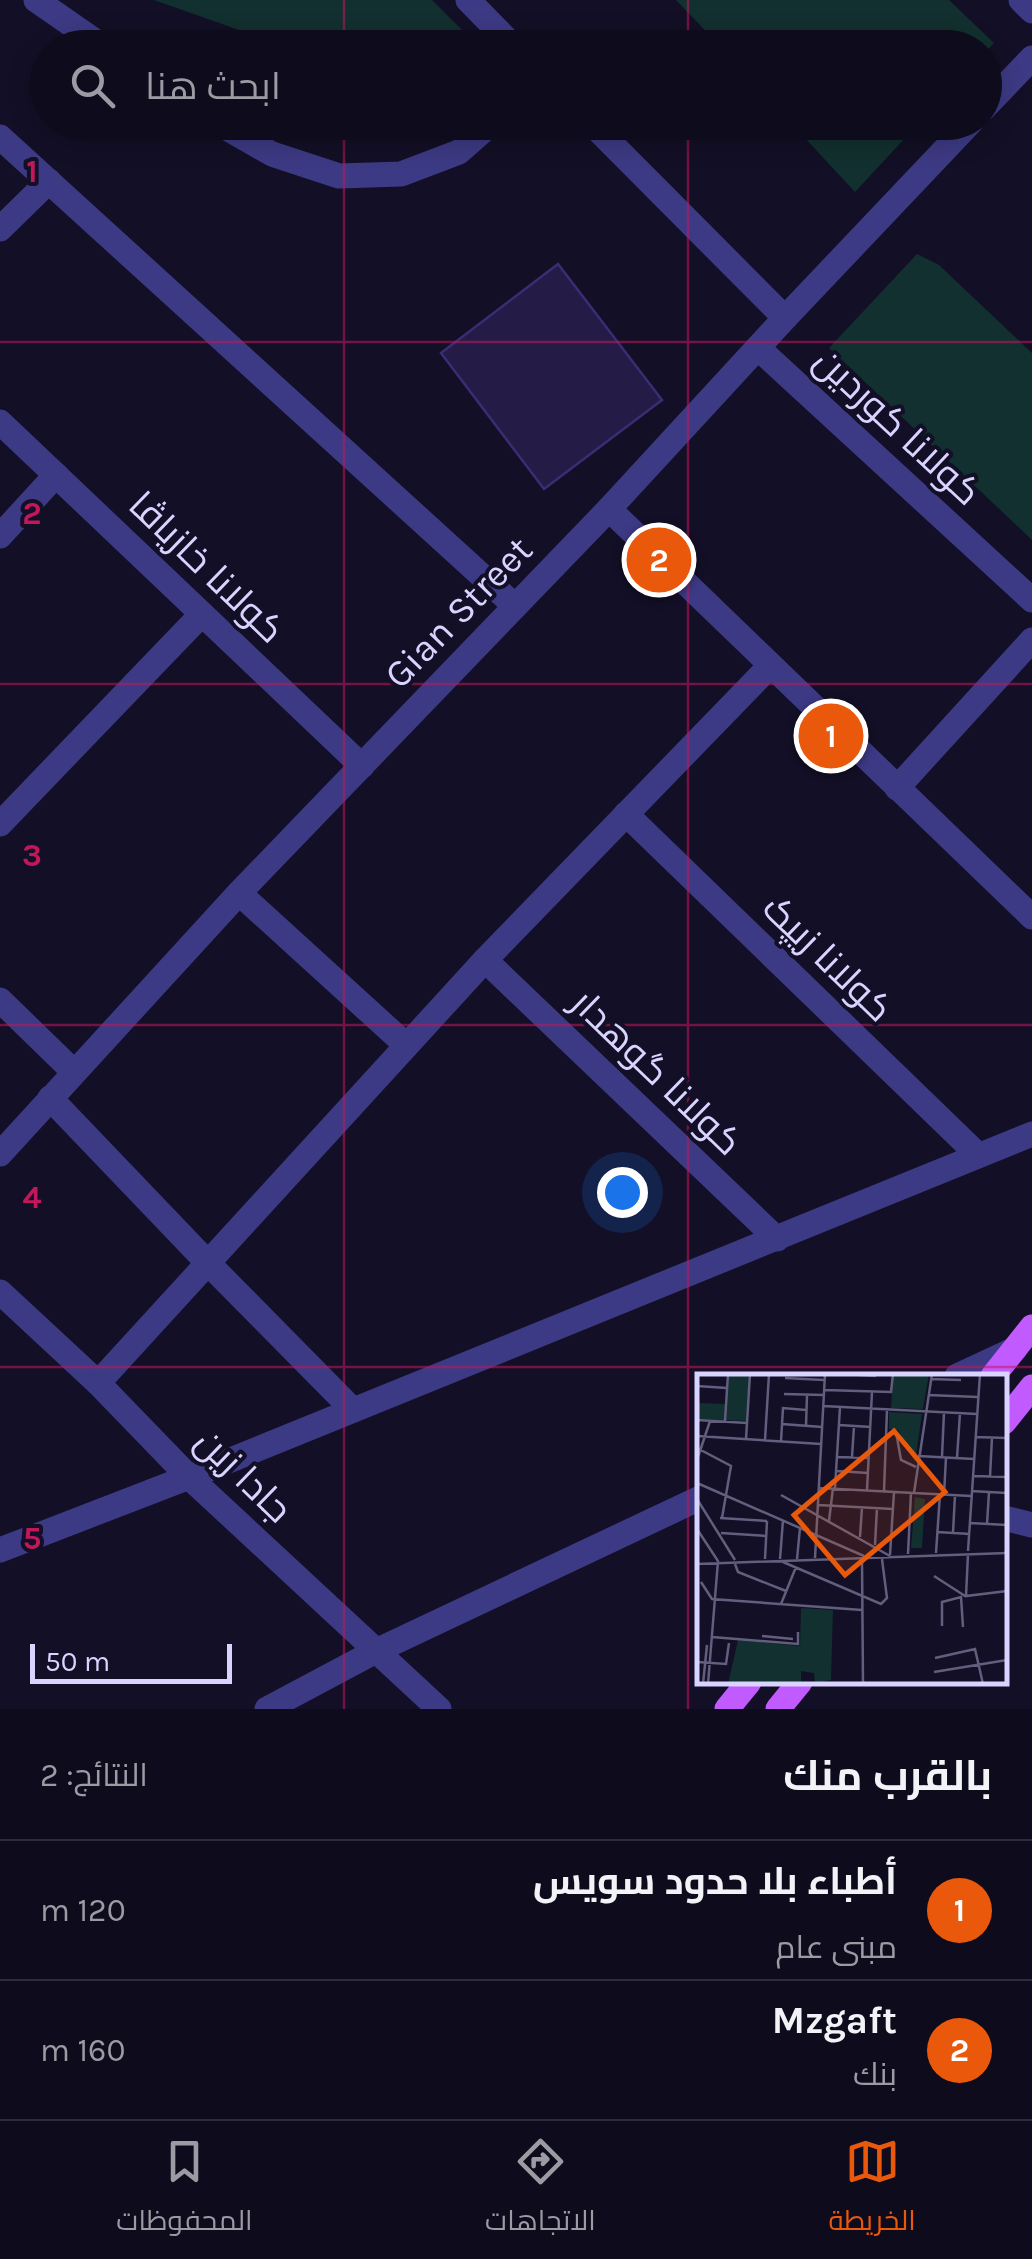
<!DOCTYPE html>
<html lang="ar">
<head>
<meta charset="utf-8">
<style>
  body { margin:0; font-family:Karla,Cairo,sans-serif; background:#171425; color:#f1f3f6; direction:rtl }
  .scale { position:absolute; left:30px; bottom:25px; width:202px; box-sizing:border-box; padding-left:10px; border:5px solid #d9d4ff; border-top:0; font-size:28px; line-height:35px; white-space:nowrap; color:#d9d4ff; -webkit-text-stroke:8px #130f26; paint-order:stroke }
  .you { position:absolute; left:622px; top:1192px; width:35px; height:35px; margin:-25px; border:8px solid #fff; border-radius:50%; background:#1a73e8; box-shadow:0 0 0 15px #1a73e833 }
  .badge { display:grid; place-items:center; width:65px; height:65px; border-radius:50%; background:#ea580c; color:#fff; font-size:32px; font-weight:700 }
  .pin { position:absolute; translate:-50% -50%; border:5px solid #fff; box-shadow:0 2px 10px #0006 }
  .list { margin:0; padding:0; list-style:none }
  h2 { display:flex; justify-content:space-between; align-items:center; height:130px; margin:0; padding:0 40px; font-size:42px }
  h2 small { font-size:32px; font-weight:400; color:#9b9ba3 }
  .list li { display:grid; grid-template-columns:65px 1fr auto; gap:30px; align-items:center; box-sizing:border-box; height:140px; padding:0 40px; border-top:2px solid #2e2b3b }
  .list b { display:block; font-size:38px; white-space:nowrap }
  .list p { margin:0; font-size:32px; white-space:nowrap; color:#9b9ba3 }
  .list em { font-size:32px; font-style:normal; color:#9b9ba3 }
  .icon { flex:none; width:55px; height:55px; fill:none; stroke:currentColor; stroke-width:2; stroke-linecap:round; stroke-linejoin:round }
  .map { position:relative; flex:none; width:1032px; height:1709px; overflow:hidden; direction:ltr }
  .search { position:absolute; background:#0e0b1c; box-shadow:0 5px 25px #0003; left:30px; right:30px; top:30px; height:110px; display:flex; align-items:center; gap:25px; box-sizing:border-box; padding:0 35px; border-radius:55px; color:#9b9ba3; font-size:38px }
  .sheet { height:410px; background:#0e0b1c }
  nav { display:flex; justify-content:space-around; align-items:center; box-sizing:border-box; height:140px; border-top:2px solid #2e2b3b; background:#0e0b1c; font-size:28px; color:#9b9ba3 }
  nav a { display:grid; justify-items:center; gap:5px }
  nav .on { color:#ea580c }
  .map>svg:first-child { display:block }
</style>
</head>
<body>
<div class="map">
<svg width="1032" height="1709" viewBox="0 0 1032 1709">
  <rect width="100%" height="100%" fill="#130f26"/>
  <g fill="#12302f">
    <path d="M 154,0 L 432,0 L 478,46 L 469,48 L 287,47 Z"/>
    <path d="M 676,0 L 949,0 L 994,43 L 985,53 L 984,48 L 721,47 Z"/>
    <path d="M 791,123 L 919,123 L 855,192 Z"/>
    <path d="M 917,254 L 939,265 L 1032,353 L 1032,540 L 829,348 Z"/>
  </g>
  <path fill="#241b47" stroke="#3b2d73" stroke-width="2.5" d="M 558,264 L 662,400 L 544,489 L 441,353 Z"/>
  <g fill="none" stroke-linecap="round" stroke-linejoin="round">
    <g stroke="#3d3a85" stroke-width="25">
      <path d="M 36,0 L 105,48"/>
      <path d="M 468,0 L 515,48"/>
      <path d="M 1021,0 L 1032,11"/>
      <path d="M 984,108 L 1032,58"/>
      <path d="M 216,122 L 272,154 L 339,176 L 401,174 L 459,152 L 493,122"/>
      <path d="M 590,122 L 785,318"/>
      <path d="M 0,137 L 515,606"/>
      <path d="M 0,229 L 49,181"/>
      <path d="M 758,348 L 1032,600"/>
      <path d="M 0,422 L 362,766"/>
      <path d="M 609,509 L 1032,917"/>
      <path d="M 0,536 L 56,475"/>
      <path d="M 897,788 L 1032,640"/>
      <path d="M 626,814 L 978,1155"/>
      <path d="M 0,824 L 202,614"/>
      <path d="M 239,893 L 406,1045"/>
      <path d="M 485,960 L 777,1239"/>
      <path d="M 0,1000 L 74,1072"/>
      <path d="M 50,1098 L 207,1262 L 353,1410"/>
      <path d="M 0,1154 L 239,893 L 609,509 L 785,318 L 971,122"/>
      <path d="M 0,1292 L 98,1383 L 189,1477 L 439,1709"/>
      <path d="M 957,1376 L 1015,1349"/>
      <path d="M 98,1383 L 485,960 L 770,666"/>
      <path d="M 1004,1518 L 1032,1525"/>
      <path d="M 0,1550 L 189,1477 L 1032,1134"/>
      <path d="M 267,1709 L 376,1651 L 700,1498"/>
    </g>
    <g stroke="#c25bff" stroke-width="25">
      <path d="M 993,1376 L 1032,1327"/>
      <path d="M 1004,1422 L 1032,1387"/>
      <path d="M 727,1709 L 749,1682"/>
      <path d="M 778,1709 L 800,1682"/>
    </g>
  </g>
  <path fill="none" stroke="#c2185b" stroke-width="2.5" stroke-opacity="0.55" d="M 344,0 L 344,48M 688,0 L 688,48M 344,122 L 344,1709M 688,122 L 688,1709M 0,342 L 1032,342M 0,684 L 1032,684M 0,1025 L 1032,1025M 0,1367 L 1032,1367"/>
  <g text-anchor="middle" stroke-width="8" stroke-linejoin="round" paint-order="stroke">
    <g font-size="38" fill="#d9d4ff" stroke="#130f26">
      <text transform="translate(898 426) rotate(43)" y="13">کولانا کوردین</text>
      <text transform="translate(207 567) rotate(44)" y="13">کولانا خازیاڤا</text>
      <text transform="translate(458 612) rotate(-46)" y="13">Gian Street</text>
      <text transform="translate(828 958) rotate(44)" y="13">کولانا زیپک</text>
      <text transform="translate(657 1072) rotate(44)" y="13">کولانا گوهدار</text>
      <text transform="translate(244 1475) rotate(44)" y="13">جادا زین</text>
    </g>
  </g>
  <g transform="translate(697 1374)">
    <rect width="310" height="310" fill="#130f26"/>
    <path d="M 32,0 L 52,0 L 49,47 L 0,45 L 0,29 L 30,30 ZM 196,0 L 232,0 L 226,35 L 194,34 ZM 192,38 L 225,40 L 218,88 L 201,56 L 192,55 ZM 218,123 L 228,125 L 225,174 L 214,174 ZM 104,234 L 136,236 L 134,306 L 118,309 L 117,299 L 104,297 L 104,310 L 31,310 L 41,266 L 103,272 Z" fill="#12302f"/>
    <path fill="none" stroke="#625e7d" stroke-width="2.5" d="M 148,0 L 179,2M 88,4 L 127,6M 234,5 L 264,6M 0,12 L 30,14M 127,16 L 194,18 L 196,0M 87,20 L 127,21M 231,21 L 281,23M 126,32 L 280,40M 0,46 L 50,49M 28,47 L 31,0M 85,50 L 125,53M 142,51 L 174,53M 109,52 L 110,21M 199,58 L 204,86 L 219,93M 0,62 L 124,70M 278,63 L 310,64M 49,65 L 53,0M 68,66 L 72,0M 84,67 L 86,34 L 109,36M 0,74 L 34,92 L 25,144M 221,82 L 277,85M 140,83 L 172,84M 155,83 L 157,52M 245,83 L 247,38M 260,84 L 263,39M 0,86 L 13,47M 140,97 L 171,99M 276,102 L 310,103M 293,103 L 295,63M 0,109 L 167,182M 122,114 L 274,122M 138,114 L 143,33M 170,116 L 175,18M 187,117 L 190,36M 274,117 L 310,119M 217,119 L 235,0M 84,121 L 193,182M 247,121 L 249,83M 0,125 L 38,186M 121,131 L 196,135M 23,144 L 70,147M 132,147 L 136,114M 273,149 L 310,151M 290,150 L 292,118M 0,155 L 21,187 L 11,310M 240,158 L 273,160M 24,159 L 69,162M 256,159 L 258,121M 163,163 L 165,133M 178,171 L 180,134M 271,177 L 283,0M 239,179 L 243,120M 211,180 L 214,119M 271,180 L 269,222 L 310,217M 193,181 L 197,118M 118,184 L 128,0M 68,185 L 70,147M 83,185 L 86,146M 100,185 L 103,154M 165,186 L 166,310M 86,188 L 184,230 L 190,224 L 185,185M 0,190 L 310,179M 38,190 L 41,198 L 89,217M 237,202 L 268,222M 4,208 L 15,225 L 165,236M 84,230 L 99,193M 245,252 L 245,228 L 264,223 L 266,253M 65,262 L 96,265M 15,263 L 101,270 L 101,258M 238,284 L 278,275 L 286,310M 0,288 L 29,290 L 32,269M 237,298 L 310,286M 6,310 L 10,271"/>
    <path fill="#e8590c" fill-opacity="0.15" stroke="#e8590c" stroke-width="5" d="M 197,57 L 248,118 L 148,201 L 97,141 Z"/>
    <rect width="310" height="310" fill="none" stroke="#d9d4ff" stroke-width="5"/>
  </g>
  <g font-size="32" text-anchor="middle" font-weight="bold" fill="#c2185b" stroke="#130f26" stroke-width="8" stroke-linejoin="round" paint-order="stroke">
    <text x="32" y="182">1</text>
    <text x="32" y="524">2</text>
    <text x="32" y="866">3</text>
    <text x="32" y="1208">4</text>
    <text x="32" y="1549">5</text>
  </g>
</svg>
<div class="scale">50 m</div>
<div class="you"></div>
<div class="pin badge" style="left:831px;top:736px">1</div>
<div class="pin badge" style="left:659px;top:560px">2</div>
<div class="search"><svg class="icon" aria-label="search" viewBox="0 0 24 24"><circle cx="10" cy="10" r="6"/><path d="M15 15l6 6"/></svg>ابحث هنا</div>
</div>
<section class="sheet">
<h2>بالقرب منك<small>النتائج: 2</small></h2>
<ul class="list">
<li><span class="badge">1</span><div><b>أطباء بلا حدود سويس</b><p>مبنى عام</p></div><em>120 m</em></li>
<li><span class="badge">2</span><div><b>Mzgaft</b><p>بنك</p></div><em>160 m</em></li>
</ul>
</section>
<nav>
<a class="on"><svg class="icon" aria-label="map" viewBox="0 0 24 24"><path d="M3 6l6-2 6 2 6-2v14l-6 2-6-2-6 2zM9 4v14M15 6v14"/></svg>الخريطة</a>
<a><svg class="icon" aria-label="directions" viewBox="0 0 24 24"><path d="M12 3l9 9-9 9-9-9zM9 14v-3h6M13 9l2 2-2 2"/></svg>الاتجاهات</a>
<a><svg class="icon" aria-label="saved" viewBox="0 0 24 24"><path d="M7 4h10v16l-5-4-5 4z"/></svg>المحفوظات</a>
</nav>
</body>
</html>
